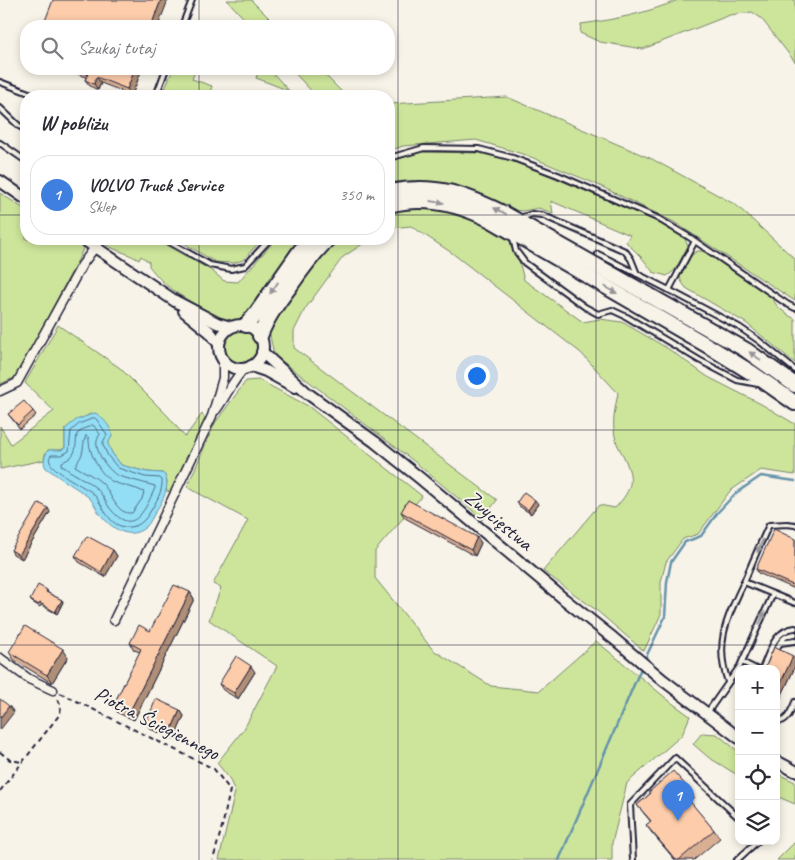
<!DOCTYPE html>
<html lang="pl">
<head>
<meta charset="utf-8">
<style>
  body { margin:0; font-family:Caveat,sans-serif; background:#f2f2f3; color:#2b2b33 }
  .controls { position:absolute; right:15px; bottom:15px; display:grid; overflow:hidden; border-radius:10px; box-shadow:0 2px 8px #0003 }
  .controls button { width:45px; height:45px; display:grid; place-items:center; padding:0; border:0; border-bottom:1px solid #e1e1e2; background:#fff; color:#2b2b33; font:25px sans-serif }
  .you { position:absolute; left:476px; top:375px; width:18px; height:18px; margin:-12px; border:4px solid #fff; border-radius:50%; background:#1a73e8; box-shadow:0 0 0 8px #1a73e833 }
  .badge { display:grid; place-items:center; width:32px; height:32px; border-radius:50%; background:#d93025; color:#fff; font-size:16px; font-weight:700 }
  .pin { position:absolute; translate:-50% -41px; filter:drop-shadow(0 1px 2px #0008) }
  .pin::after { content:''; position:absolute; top:26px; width:18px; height:15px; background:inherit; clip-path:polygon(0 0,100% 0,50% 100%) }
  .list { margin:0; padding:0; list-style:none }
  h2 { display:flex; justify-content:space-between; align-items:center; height:65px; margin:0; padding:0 20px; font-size:21px }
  h2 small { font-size:16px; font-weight:400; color:#7c7c81 }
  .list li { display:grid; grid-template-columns:32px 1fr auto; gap:15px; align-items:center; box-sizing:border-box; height:80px; margin:0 10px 10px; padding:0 10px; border:1px solid #e1e1e2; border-radius:20px }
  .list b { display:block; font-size:19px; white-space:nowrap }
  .list p { margin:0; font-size:16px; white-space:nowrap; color:#7c7c81 }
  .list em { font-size:16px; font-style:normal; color:#7c7c81 }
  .icon { flex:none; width:28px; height:28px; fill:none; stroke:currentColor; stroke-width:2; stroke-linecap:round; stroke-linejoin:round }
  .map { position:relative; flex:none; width:795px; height:860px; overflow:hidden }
  .search { position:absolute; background:#fff; box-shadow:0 2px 8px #0003; left:20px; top:20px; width:375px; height:55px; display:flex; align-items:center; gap:12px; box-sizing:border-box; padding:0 18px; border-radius:20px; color:#7c7c81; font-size:19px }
  .panel { position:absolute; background:#fff; box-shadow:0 2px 8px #0003; left:20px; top:90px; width:375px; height:155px; border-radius:20px }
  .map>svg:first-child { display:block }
</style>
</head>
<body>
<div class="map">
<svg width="795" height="860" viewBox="0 0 795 860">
  <rect width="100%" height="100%" fill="#f7f3e8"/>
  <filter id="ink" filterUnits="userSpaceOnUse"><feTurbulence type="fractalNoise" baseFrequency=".02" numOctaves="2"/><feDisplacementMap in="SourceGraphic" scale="10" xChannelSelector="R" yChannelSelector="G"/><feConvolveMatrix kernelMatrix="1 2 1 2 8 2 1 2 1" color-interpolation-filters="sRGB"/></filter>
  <g filter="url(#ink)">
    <g fill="#cde59b" stroke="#78846b">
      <path d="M 227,0 L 251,0 L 277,26 L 251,26 Z"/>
      <path d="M 678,0 L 795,0 L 795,62 L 761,18 L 752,12 L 730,15 L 643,49 L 600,42 L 580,33 L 581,24 C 613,20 648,13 678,0 Z"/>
      <path d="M 173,69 L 196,69 L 192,79 L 212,86 L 209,96 L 162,96 Z"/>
      <path d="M 259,69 L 269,69 L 294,96 L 292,96 L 287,90 L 256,78 Z"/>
      <path d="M 291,69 L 319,69 L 346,96 L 316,96 Z"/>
      <path d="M 507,97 L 652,159 L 736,205 L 795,259 L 795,301 L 674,222 L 596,184 L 526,155 L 476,140 L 403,146 L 389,151 L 389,104 Z"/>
      <path d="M 422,152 L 479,153 L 520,163 L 654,220 L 684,237 L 688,246 L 675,270 L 667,276 L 653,272 L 643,259 L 626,242 L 630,235 L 551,201 L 553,213 L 538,208 L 523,211 L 510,210 L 487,198 L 464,188 L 446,184 L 423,182 L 389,186 L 389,162 Z"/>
      <path d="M 0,193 L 26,210 L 26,239 L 72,239 L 84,246 L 80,256 L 16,377 L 0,384 Z"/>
      <path d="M 398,208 L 429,208 L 475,216 L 513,238 L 524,280 L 583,322 L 600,319 L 622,322 L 667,348 L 708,377 L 761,404 L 795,424 L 795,475 L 761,470 L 730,491 L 698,534 L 683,539 L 666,562 L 661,582 L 661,614 L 644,651 L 596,610 L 543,571 L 599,505 L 615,508 C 634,488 634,478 623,455 C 620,450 617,445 616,440 C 611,424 615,409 618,393 L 581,353 L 452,253 L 411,226 L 392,228 L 389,230 L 389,211 Z"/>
      <path d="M 102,239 L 155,239 L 212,271 L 224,281 L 238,282 L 276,239 L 303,239 L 251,313 C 239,322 228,323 213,318 L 214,315 C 196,305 177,295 162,281 C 157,276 153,271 149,266 L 149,262 L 141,256 L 139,260 C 125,251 113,251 101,241 Z"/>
      <path d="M 177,239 L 262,239 L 243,260 L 234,263 L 215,262 Z"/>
      <path d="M 338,239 L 370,239 L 343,257 L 305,309 L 294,331 L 294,348 L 497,500 L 482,520 L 471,509 L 415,462 L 274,355 L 269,331 L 306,275 Z"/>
      <path d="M 697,251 L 701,251 L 705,252 L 770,296 L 778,307 L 788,315 L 795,319 L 795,363 L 746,323 L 686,288 L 681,281 L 680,277 L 691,256 Z"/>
      <path d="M 58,325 L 120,368 L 168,416 L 185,437 L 202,414 L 207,421 L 173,492 L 166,491 L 167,481 L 162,473 L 147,472 L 121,465 L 112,453 L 107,444 L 112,436 L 90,414 L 65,429 L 65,448 L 61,450 L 48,450 L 45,454 L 44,460 L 0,469 L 0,426 L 11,444 L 54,411 L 25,383 Z"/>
      <circle cx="241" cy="347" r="16"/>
      <path d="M 259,380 L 308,406 L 422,496 L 375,551 L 375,578 L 433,650 L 491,686 L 539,691 L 596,641 L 672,703 L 690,716 L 682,735 L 627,783 L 612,843 L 612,860 L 219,860 L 235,792 L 229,778 L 217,763 L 244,729 L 277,666 L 209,620 L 221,588 L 213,584 L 248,520 L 187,487 L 215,423 L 246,381 Z"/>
      <path d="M 702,733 L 717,734 L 739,752 L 739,776 L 708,757 L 693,744 Z"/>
      <path d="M 776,773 L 795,782 L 795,804 L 776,796 Z"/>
      <path d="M 795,842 L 795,860 L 777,860 Z"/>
    </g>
    <path fill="#93def5" stroke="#6693ab" d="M 95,413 C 101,415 113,429 112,436 C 111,439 109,441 108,444 L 112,453 L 121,465 L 147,472 L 162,473 L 165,475 C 170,488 163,500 156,511 C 153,516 150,523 146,527 C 129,541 112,529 100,514 C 96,509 93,500 87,496 C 76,487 63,481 52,472 C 52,472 46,468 46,468 C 42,462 45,455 48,450 L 61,450 L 65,448 L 65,429 L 76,420 Z"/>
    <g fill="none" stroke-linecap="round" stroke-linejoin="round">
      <g stroke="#4f6d85" stroke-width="1">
        <path d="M 95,418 L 97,420 L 106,433 L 107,435 L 103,442 L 103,445 L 108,456 L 118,468 L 145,477 L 160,478 L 162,480 C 163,491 156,502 150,512 C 145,520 140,526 130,527 C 106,529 104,501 90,491 C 82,486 52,470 50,462 C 49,459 49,458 51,455 L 62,455 L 69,451 L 71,431 L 79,424 Z"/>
        <path d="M 92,425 L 94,426 L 100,434 C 98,438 96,441 97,446 C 98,456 109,471 118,476 L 155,486 L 155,488 C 145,510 133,539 109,507 C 105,501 102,493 96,488 C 86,479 72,474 61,465 L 62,462 C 78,456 75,448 77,434 L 82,430 Z"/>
        <path d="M 86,436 L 89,438 C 88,452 100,475 113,482 C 123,486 134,487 144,492 L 142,499 L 132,513 C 116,515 111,492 102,483 C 95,476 84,472 75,466 C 77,462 80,459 82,454 C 84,448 83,441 86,436 Z"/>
      </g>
      <g stroke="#6693ab" stroke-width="2.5">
        <path d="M 644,661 L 665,617 L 667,582 L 671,562 L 685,542 L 701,536 L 718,512 L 736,493 L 761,476 L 795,481"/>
        <path d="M 559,860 L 642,666"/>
      </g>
      <g stroke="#22223b" stroke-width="8">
        <g id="service">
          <path d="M 182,26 L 192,0"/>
          <path d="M 0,82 L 37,96"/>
          <path d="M 156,96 L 166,69"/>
          <path d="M 0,108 L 19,126 L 26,130"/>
          <path d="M 0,143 L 26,161"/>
          <path d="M 389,158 L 424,148 L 479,149 L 513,158 L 558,175 L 657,218 L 689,237 L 787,304 L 795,308"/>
          <path d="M 523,217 L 532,214 L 542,215 L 625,251 L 631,259 L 637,274"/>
          <path d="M 513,238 L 516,251 L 525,263 L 585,307 L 598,314 L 612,310 L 627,317 L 699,360 L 737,380 L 758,384"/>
          <path d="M 164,239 L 210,265 L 231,269 L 245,266 L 270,239"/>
          <path d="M 598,254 L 669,290 L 739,327 L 758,340 L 795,370"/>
          <path d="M 669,290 L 695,241"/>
          <path d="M 744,582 L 773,594"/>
          <path d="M 780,643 L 795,641"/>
          <path d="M 776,651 C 780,641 784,635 795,634"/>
          <path d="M 742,662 L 756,669"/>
          <path d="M 762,669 C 770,652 774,630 795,628"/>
          <path d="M 728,682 C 714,643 727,618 744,582 C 752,563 760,544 769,525 L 787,524 L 795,525"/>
          <path d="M 707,713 L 740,666 L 773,594 L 795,603"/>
          <path d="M 776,722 C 788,722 791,711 795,702"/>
          <path d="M 633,860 L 630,805 L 675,758 L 739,818"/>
          <path d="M 737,860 L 758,841"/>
        </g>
      </g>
      <g stroke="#22223b" stroke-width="11">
        <g id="minor">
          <path d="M 0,391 L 17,383 L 82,265 L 95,247"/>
          <path d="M 216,410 C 226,397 232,381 244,369"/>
          <path d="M 114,620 L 212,416 L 223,378 L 223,360"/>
          <path d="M 0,658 L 29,679 L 53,690"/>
        </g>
      </g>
      <g stroke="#22223b" stroke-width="14">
        <g id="secondary">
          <path d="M 0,181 L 26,199"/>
          <path d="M 83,239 L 175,301 L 217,323 L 231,327"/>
          <path d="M 184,311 L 210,332 L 219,344"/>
          <circle cx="241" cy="347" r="22"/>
          <path d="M 262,352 L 307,393 L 375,442 L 421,479 L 564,599 L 613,638 L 663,680 L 739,738"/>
          <path d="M 251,366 L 266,371 L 295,387"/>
          <path d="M 776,761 L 795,771"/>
        </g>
      </g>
      <g stroke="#22223b" stroke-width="18">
        <g id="motorway">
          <path d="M 389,192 C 436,183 465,194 507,215 L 746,350 L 795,385"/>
          <path d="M 389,205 C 425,195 459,204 491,220 L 710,347 L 752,373 L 795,403"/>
          <path d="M 246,325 L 255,315 L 300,251 L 311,239"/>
          <path d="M 260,336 C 267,317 279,301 291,285 C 302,269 314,253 328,239"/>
        </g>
      </g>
      <g stroke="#22223b" stroke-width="2" stroke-dasharray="5 4" stroke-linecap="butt">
        <path d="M 60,693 L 214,769 L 230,790 L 223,823 L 213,860"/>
        <path d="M 0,752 L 10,760 L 22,762"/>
        <path d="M 0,791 L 60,714 L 61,706 L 57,697"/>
      </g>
      <use href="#service" stroke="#f7f3e8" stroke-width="4"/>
      <use href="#minor" stroke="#f7f3e8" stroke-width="8"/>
      <use href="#secondary" stroke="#f7f3e8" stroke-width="10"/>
      <use href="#motorway" stroke="#f7f3e8" stroke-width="14"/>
    </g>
    <g fill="#d9af93" stroke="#22223b">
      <path d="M 64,69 L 142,69 L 132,95 L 101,83 L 98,90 L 90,86 L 85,80 L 86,77 Z"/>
      <path d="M 33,411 L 36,415 L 20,429 L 8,414 Z"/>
      <path d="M 517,502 L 538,504 L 531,514 L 519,506 Z"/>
      <path d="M 50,512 L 22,559 L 13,554 L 11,550 Z"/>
      <path d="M 401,512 L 477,537 L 481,543 L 475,556 L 405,518 Z"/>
      <path d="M 795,539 L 795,589 L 758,573 L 756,569 Z"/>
      <path d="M 113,550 L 117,556 L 105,577 L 79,562 L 75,556 Z"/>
      <path d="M 47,590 L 48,593 L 62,600 L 63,602 L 57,614 L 41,605 L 40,607 L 32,602 L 30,600 Z"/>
      <path d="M 190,592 L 194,599 L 134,720 L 118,713 L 113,706 L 140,652 L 134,650 L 130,643 L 150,631 Z"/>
      <path d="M 9,652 L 68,657 L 52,683 L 14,660 Z"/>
      <path d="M 793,656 L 795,658 L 795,667 L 780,699 L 776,697 L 776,669 Z"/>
      <path d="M 255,672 L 238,699 L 223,690 L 219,684 Z"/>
      <path d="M 180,710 L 184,716 L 174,739 L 150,729 L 146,723 Z"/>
      <path d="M 689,789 L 694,797 L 689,801 L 714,830 L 720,838 L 694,860 L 675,860 L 652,833 L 646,825 L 651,822 L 637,805 L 650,794 Z"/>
    </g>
    <g fill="#b08f78" stroke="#22223b">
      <path d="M 161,0 L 168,0 L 158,26 L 151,26 Z"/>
      <path d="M 135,69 L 142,69 L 132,95 L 127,89 Z"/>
      <path d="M 96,77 L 101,83 L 98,90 L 94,84 Z"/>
      <path d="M 535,500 L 538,504 L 531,514 L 528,510 Z"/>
      <path d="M 48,508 L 50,512 L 22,559 L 19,555 Z"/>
      <path d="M 477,537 L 481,543 L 475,556 L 471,550 Z"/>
      <path d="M 113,550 L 117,556 L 105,577 L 101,572 Z"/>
      <path d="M 190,592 L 194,599 L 134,720 L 129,713 Z"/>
      <path d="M 62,600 L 63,602 L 57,614 L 55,612 Z"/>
      <path d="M 63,649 L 68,657 L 52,683 L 47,675 Z"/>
      <path d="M 793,656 L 795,658 L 795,667 L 780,699 L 776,693 Z"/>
      <path d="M 251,666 L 255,672 L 238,699 L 234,693 Z"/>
      <path d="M 9,706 L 14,712 L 0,730 L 0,718 Z"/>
      <path d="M 180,710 L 184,716 L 174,739 L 170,733 Z"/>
    </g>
    <g fill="#fcccab" stroke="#22223b">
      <path d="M 53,0 L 161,0 L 151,26 L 43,26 Z"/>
      <path d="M 75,69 L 135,69 L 127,89 L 96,77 L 94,84 L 85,80 L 88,74 Z"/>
      <path d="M 24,401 L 33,411 L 18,425 L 8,414 Z"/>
      <path d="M 524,492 L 535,500 L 528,510 L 517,502 Z"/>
      <path d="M 408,500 L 477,537 L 471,550 L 401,512 Z"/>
      <path d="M 39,503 L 48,508 L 19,555 L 11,550 Z"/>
      <path d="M 774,529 L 795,539 L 795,569 L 794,571 L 795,571 L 795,586 L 756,569 Z"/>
      <path d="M 87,536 L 113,550 L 101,572 L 75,556 Z"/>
      <path d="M 38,585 L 47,590 L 46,592 L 62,600 L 55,612 L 40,603 L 39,605 L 30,600 Z"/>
      <path d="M 174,585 L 190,592 L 129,713 L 113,706 L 141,649 L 130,643 L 139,625 L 150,631 Z"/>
      <path d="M 25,626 L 63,649 L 47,675 L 9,652 Z"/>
      <path d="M 774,647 L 793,656 L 776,693 L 776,669 L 763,669 L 764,667 L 767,664 Z"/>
      <path d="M 236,656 L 251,666 L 234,693 L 219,684 Z"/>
      <path d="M 0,699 L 9,706 L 0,718 Z"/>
      <path d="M 156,699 L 180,710 L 170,733 L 146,723 Z"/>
      <path d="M 673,771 L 689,789 L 683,793 L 714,830 L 679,860 L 676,860 L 646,825 L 651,821 L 637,805 L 650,794 L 649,792 Z"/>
    </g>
    <defs><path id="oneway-solid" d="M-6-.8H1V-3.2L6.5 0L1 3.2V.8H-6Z" transform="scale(1.25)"/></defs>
    <g fill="#97959a">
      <use href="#oneway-solid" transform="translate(437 202) rotate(7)"/>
      <use href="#oneway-solid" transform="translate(500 211) rotate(-154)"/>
      <use href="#oneway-solid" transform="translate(274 288) rotate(125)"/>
      <use href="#oneway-solid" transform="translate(611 290) rotate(30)"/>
      <use href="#oneway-solid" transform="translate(755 356) rotate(-145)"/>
      <use href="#oneway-solid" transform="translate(760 546) rotate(114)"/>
      <use href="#oneway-solid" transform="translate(762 618) rotate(-66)"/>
    </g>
  </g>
  <path fill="none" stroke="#22223b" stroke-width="1" stroke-opacity="0.55" d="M 199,0 L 199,26M 398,0 L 398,860M 596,0 L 596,860M 199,69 L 199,96M 0,215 L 26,215M 389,215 L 795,215M 199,239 L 199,860M 0,430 L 795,430M 0,645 L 795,645"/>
  <g text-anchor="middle" stroke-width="4" stroke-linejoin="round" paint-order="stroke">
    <g font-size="21" fill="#22223b" stroke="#f7f3e8">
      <text transform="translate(499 520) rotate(40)" y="7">Zwycięstwa</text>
      <text transform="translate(157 723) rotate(27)" y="7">Piotra Ściegiennego</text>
    </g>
  </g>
</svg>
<div class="controls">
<button>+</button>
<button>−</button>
<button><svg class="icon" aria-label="locate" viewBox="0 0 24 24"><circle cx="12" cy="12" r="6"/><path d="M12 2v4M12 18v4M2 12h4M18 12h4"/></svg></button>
<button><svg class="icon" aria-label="layers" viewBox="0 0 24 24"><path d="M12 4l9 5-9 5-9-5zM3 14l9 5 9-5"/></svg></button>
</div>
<div class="you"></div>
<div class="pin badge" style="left:678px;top:821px;background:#3f7fe0">1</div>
<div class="search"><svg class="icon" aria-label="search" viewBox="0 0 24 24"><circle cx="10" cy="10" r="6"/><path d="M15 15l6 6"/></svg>Szukaj tutaj</div>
<section class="panel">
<h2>W pobliżu<small></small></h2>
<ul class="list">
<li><span class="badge" style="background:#3f7fe0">1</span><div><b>VOLVO Truck Service</b><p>Sklep</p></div><em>350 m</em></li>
</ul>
</section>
</div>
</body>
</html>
